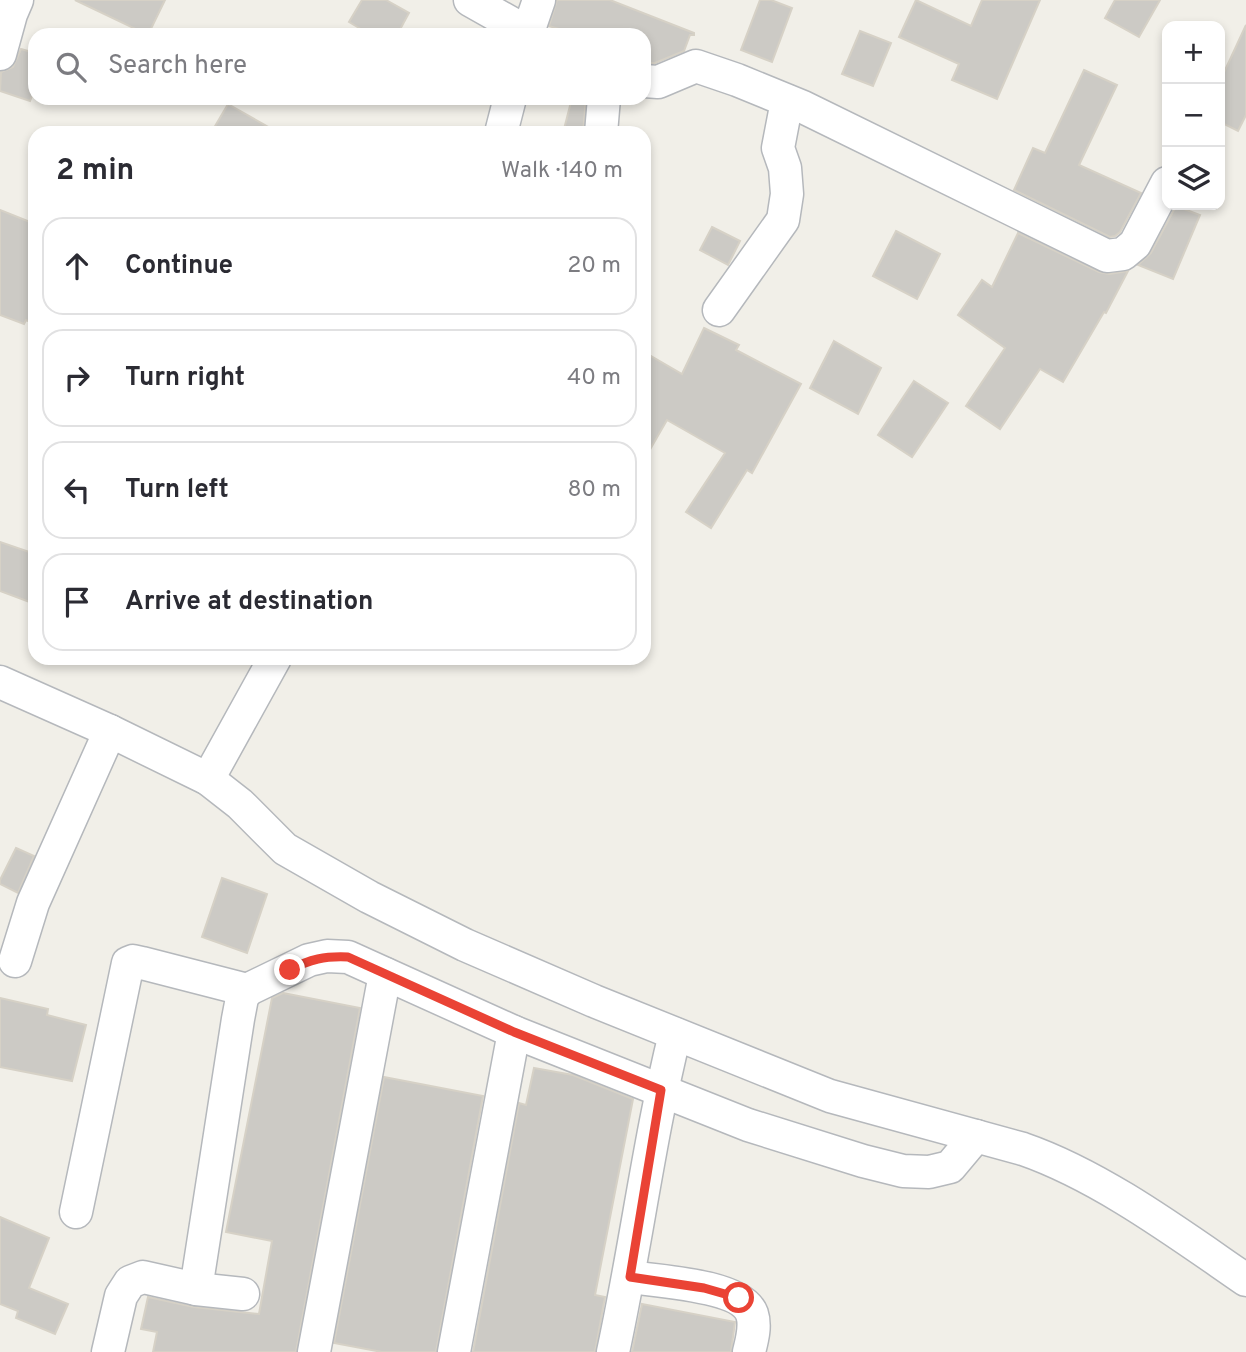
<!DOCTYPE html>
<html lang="en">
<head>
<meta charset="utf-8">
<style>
  body { margin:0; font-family:Overpass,sans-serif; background:#f2f2f3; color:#2b2b33 }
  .controls { position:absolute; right:21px; top:21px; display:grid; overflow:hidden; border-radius:14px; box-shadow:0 4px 10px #0003 }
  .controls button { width:63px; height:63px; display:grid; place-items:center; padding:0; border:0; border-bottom:2px solid #e1e1e2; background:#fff; color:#2b2b33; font:35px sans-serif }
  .stop { position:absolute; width:21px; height:21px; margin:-16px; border:5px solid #ea4335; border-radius:50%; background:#fff }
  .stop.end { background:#ea4335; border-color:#fff; box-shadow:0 2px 7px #0008 }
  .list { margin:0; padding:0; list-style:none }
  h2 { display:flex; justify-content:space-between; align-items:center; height:91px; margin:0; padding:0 28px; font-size:30px }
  h2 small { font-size:23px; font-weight:400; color:#7c7c81 }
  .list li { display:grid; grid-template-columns:46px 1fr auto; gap:21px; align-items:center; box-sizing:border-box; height:98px; margin:0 14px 14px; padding:0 14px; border:2px solid #e1e1e2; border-radius:21px }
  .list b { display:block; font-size:26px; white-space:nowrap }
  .list em { font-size:23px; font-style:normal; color:#7c7c81 }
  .icon { flex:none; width:38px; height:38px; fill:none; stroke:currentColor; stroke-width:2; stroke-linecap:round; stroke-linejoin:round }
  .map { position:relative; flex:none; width:1246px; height:1352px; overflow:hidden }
  .search { position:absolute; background:#fff; box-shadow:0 4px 10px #0003; left:28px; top:28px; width:623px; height:77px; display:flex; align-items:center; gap:18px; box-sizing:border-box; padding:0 24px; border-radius:21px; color:#7c7c81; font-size:26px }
  .panel { position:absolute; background:#fff; box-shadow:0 4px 10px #0003; left:28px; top:126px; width:623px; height:539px; border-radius:21px }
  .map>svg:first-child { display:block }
</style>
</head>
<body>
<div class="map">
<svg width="1246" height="1352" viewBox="0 0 1246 1352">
  <rect width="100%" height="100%" fill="#f1efe8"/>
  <g fill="#cccac5" stroke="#d6d1c6" stroke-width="2">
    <path d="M 75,0 L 165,0 L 148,35 Z"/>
    <path d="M 362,0 L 386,0 L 409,13 L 397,35 L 371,35 L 349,22 Z"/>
    <path d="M 557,0 L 610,0 L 694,33 L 694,35 L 690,35 L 684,51 L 655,63 L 648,63 L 644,61 L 644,35 L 579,35 L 549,26 Z"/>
    <path d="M 760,0 L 771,0 L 792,8 L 772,62 L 741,50 Z"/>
    <path d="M 916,0 L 971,26 L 982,0 L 1040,0 L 997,99 L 952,80 L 959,64 L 899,37 Z"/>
    <path d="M 1115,0 L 1160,0 L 1139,37 L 1105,18 Z"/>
    <path d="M 1246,25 L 1246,115 L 1238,131 L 1220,122 L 1220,81 Z"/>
    <path d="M 860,31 L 891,43 L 873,86 L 842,74 Z"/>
    <path d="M 21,49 L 35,53 L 35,88 L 30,101 L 0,91 L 1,72 L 13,67 Z"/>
    <path d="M 1084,70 L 1117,85 L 1079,165 L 1141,193 L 1120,232 L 1115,236 L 1110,237 L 1014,190 L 1033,148 L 1045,153 Z"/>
    <path d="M 572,98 L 586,98 L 583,133 L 563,133 Z"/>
    <path d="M 228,104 L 279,133 L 211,133 Z"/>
    <path d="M 1176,206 L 1200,215 L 1173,279 L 1138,265 L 1151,253 Z"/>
    <path d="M 0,210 L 35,224 L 35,324 L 26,320 L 24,324 L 0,315 Z"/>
    <path d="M 712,227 L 740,241 L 728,265 L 700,250 Z"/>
    <path d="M 896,231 L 940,254 L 917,299 L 873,276 Z"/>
    <path d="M 1018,233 L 1099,272 L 1109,274 L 1128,271 L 1106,313 L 1104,312 L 1063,382 L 1040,369 L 1000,429 L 966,406 L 1005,348 L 958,315 L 982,280 L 992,287 Z"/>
    <path d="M 704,328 L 739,345 L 736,350 L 801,384 L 752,473 L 747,470 L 711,528 L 686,512 L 725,453 L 667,420 L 644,460 L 644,352 L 682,374 Z"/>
    <path d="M 834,341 L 881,368 L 858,414 L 810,388 Z"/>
    <path d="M 914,381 L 948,403 L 912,457 L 878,435 Z"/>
    <path d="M 0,542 L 35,554 L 35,604 L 0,591 Z"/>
    <path d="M 16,848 L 34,856 L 18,893 L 0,884 L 0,880 Z"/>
    <path d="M 222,878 L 267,894 L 247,953 L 202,937 Z"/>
    <path d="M 283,993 L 360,1008 L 296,1352 L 153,1352 L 157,1332 L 141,1329 L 148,1297 L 194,1307 L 259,1314 L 272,1241 L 226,1232 L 272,998 Z"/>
    <path d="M 0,998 L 48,1009 L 47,1015 L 86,1025 L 72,1081 L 0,1067 Z"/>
    <path d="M 534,1068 L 573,1075 L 633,1099 L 595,1295 L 605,1297 L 595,1352 L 473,1352 L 519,1103 L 526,1105 Z"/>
    <path d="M 384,1077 L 483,1096 L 436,1352 L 382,1352 L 334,1343 Z"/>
    <path d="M 0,1217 L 49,1238 L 29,1288 L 68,1304 L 55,1334 L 16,1318 L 18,1311 L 0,1304 Z"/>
    <path d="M 642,1304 L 735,1322 L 731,1352 L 632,1352 Z"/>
  </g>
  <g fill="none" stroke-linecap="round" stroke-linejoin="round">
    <g stroke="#b5b8bc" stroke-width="35">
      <g id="minor">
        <path d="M 470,0 L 532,35"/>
        <path d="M 527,35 L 539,0"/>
        <path d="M 0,54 L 11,14 L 17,0"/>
        <path d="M 644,81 L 658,82 L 696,66 L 737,80 L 803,107 L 1107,256 L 1123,254 L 1135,244 L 1167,183"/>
        <path d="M 501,133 L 510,98"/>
        <path d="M 601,133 L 604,98"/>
        <path d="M 719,310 L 783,220 L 787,194 L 785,168 L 778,148 L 787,101"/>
        <path d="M 0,682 L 110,731 L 208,779 L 240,804 L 285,849 L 369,897 L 465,945 L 594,1001 L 830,1096 L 1023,1149 C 1101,1176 1179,1234 1246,1280"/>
        <path d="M 208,779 L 275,658"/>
        <path d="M 15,961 L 33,903 L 110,731"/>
        <path d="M 247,990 L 309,960 L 327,956 L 348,957 L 514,1032 L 748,1125 L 863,1161 L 903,1171 L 929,1172 L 950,1167 L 976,1136"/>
        <path d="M 76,1212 L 128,963 L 133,961 L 142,963 L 247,990 L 242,998 L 238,1019 L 196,1289"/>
        <path d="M 630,1277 C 657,1281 742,1285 752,1314 C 756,1326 752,1340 749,1352"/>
        <path d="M 108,1352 L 121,1296 L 130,1282 L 143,1277 L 196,1289 L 243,1294"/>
        <path d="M 314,1352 L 385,974"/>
        <path d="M 454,1352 L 514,1032"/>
        <path d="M 613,1352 C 636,1246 649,1139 675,1034"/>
      </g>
    </g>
    <use href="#minor" stroke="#fff" stroke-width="32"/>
  </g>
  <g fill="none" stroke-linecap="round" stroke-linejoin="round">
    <path stroke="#ea4335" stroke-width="9" d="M 290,970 C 310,959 325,956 348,957 L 514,1032 L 661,1090 L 630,1277 L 704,1288 L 739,1298"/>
  </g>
</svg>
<div class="controls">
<button>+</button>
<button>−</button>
<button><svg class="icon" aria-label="layers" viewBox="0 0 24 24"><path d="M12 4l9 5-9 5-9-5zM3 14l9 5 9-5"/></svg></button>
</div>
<div class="stop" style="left:739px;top:1298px"></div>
<div class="stop end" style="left:290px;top:970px"></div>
<div class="search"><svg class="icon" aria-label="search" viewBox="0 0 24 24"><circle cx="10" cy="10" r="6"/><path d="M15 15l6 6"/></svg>Search here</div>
<section class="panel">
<h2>2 min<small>Walk · 140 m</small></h2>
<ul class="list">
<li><svg class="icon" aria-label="ahead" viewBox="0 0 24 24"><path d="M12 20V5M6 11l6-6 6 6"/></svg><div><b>Continue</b></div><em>20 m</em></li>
<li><svg class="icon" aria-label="right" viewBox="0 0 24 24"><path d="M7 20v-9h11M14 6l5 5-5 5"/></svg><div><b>Turn right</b></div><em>40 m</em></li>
<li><svg class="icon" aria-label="left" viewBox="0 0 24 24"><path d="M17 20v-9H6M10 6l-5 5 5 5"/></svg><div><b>Turn left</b></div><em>80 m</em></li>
<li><svg class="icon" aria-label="arrive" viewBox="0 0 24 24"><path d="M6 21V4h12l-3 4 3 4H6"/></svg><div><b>Arrive at destination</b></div></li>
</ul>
</section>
</div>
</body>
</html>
